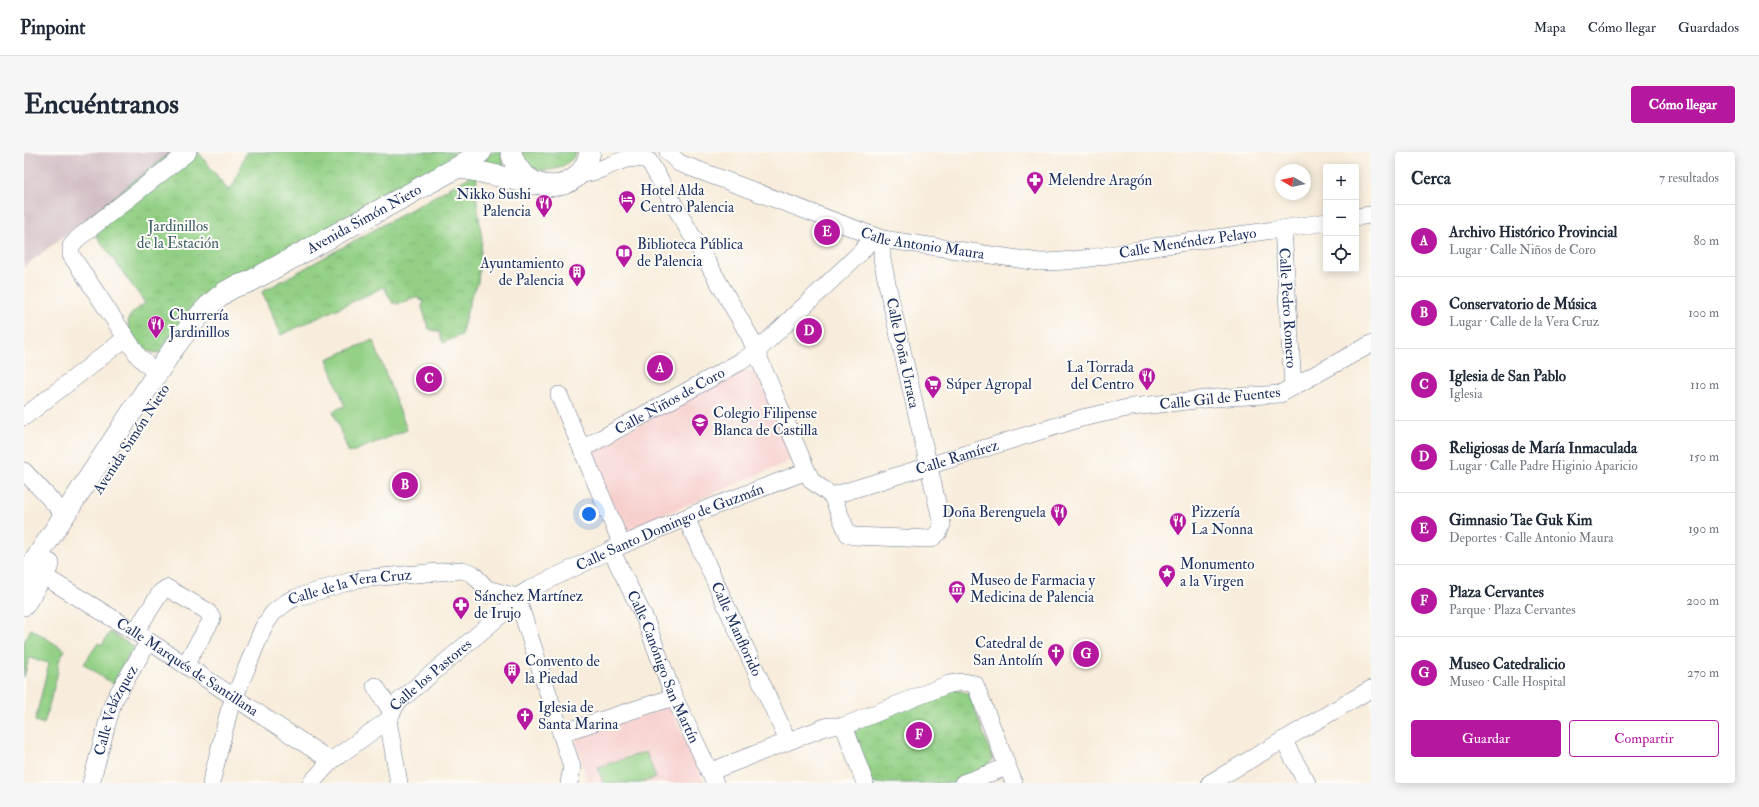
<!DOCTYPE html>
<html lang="es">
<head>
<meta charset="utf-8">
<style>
  body { margin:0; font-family:"IM FELL Double Pica",serif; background:#f6f6f7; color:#1f2937 }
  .controls { position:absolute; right:12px; top:12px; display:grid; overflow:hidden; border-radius:4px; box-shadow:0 2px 10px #0003 }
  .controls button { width:36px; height:36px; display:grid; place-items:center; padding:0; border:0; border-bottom:1px solid #e0e1e3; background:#fff; color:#1f2937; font:20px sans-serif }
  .compass { position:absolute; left:1251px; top:12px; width:36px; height:36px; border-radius:50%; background:#fff; box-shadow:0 2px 10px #0003; rotate:279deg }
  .you { position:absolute; left:565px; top:362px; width:14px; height:14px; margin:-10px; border:3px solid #fff; border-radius:50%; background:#1a73e8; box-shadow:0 0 0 6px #1a73e833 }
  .badge { display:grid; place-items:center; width:26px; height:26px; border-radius:50%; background:#b5179e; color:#fff; font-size:13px; font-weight:700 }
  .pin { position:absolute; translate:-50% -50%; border:2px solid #fff; box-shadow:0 1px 4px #0006 }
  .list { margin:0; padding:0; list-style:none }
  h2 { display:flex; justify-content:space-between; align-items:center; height:52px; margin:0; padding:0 16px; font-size:17px }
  h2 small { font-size:13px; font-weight:400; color:#747a83 }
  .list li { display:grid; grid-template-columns:26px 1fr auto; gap:12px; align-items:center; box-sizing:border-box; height:72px; padding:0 16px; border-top:1px solid #e0e1e3 }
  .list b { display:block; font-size:15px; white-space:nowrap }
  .list p { margin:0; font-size:13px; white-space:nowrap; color:#747a83 }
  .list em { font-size:13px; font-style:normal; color:#747a83 }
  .actions { display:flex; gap:8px; padding:12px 16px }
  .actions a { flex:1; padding:9px 0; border:1px solid #b5179e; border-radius:4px; text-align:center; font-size:14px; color:#b5179e }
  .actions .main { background:#b5179e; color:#fff }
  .icon { flex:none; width:22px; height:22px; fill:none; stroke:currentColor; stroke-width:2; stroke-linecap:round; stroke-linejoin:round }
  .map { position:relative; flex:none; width:1347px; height:631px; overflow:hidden; border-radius:4px }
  header { display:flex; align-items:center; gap:24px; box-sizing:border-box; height:56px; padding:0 20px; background:#fff; border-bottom:1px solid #e0e1e3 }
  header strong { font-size:19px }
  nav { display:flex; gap:22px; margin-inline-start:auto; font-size:14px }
  .intro { display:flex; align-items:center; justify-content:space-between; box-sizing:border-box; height:96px; padding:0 24px }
  h1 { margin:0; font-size:28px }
  .button { padding:10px 18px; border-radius:4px; background:#b5179e; color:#fff; font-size:14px; font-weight:700 }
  main { display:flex; gap:24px; padding:0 24px }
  aside { flex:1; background:#fff; border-radius:4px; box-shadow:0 2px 10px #0003 }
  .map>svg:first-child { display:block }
</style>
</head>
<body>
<header>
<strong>Pinpoint</strong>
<nav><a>Mapa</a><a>Cómo llegar</a><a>Guardados</a></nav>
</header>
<div class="intro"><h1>Encuéntranos</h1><a class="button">Cómo llegar</a></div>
<main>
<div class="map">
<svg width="1347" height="631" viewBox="0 0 1347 631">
  <defs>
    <pattern id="grass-tufts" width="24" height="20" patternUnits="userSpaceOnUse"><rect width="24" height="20" fill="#93d085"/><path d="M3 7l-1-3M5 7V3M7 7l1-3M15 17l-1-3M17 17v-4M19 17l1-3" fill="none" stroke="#7eb375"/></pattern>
    <pattern id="park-crowns" width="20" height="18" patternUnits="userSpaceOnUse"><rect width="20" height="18" fill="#93d085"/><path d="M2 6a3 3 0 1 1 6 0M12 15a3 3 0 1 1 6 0" fill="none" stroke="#7eb375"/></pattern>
  </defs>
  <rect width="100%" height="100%" fill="#fdfcf7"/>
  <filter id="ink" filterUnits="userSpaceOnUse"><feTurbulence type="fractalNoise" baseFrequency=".025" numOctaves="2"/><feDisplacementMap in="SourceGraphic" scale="8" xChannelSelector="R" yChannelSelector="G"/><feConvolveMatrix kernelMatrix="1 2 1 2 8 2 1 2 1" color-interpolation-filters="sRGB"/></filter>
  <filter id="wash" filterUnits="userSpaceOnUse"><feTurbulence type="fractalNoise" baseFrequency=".012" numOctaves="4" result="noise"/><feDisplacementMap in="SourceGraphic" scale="16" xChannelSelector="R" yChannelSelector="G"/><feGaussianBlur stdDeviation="0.9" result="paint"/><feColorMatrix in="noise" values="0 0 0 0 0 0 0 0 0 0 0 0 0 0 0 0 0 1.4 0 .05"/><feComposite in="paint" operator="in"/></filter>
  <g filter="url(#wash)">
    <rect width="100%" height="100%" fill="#f8eddc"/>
    <g fill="#f7d0ce">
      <path d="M 719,217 L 731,220 L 734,227 L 735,227 L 770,307 L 600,380 L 566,299 Z"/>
      <path d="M 646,555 L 681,631 L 564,631 L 551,586 Z"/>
    </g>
    <path fill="#d2bec4" d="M 0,0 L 147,0 L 0,115 Z"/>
    <g fill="url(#grass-tufts)" stroke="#578072">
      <path d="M 469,0 L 477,0 L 481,18 L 448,13 Z"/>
      <path d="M 496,0 L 553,0 C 544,16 521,25 504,13 C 501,10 498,4 496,0 Z"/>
    </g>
    <g fill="url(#park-crowns)" stroke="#578072">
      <path d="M 147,0 L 174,0 L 205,39 L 210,32 L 222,0 L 446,0 L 222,123 L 137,200 C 121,205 100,182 105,166 C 108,159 116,156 121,151 L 61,68 Z"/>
      <path d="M 447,24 L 453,25 L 452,36 L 453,51 L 458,87 L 454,131 L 447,145 L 437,183 L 419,191 L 415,179 L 412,179 L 405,177 L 398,155 L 400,149 L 396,148 L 394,145 L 389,147 L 386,145 L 385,148 L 374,152 L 370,150 L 369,152 L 360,135 L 257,183 L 238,140 Z"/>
      <path d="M 925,538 L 937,539 L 945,542 L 969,607 L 957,620 L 928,631 L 848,631 L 830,581 L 831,576 Z"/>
    </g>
    <g fill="#93d085" stroke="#578072">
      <path d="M 349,188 L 383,278 L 325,301 L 309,259 L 321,254 L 303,207 Z"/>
      <path d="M 7,477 L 41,498 L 35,509 L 33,524 L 20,572 L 11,569 L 25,511 L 5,506 L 0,525 L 0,490 Z"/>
      <path d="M 86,480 L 110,495 L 89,532 L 60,512 L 74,491 L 78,493 Z"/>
      <path d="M 622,600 L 632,626 L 616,631 L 579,631 L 574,615 Z"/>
    </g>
  </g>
  <g filter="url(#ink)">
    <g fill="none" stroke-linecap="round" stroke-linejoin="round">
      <g stroke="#68728a" stroke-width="18">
        <g id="minor">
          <path id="s1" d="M 644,0 L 655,11 L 858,87 L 1015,110 C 1057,110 1100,100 1142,93 C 1195,85 1249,79 1302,70"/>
          <path d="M 554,23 C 560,22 566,21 572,19 C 591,12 606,1 625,9 L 725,183 L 783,319 L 788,329 L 808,344"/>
          <path d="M 1332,65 L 1347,63"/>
          <path id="s2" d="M 1259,77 L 1269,235"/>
          <path d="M 133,222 L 115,205 L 47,103 L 47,94 L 53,87 L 164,0"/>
          <path d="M 535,243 L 598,393"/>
          <path d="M 0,265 L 102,186"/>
          <path id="s3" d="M 558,297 L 716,210 L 733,199 L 837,100 L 850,84"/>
          <path d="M 0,319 L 41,363"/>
          <path id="s4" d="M 808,344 L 1058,266 L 1108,255 L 1191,246 L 1256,242 L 1347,192"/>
          <path d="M 808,344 L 824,382 L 829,384 L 907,387 L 915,380 L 918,372 L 865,141 L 858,107 L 858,87"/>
          <path id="s5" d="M 662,366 L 764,589"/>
          <path id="s6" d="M 587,398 L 621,467 L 650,545 L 691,631"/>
          <path id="s7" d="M 18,423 L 111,480 L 307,609"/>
          <path d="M 493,445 L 548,615 L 545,631"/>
          <path d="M 111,480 L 137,440 L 143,436 L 183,459 L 188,466 L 187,469 L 161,513"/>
          <path d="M 351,534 L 368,560"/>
          <path d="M 364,568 L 375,631"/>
          <path d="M 537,581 L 650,545"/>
          <path d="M 1259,588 L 1283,631"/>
          <path d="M 685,620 L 804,574 L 820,574"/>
          <path id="s8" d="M 67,631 L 89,550 L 124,490"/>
          <path id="s9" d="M 187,631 L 205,559 L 239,476 L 249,461 L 263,450 L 271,446 L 334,427 L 438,418 L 448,421 L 463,437 L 493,445"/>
          <path id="s10" d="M 287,631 L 307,609 L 364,568 L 373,551 L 484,457 L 493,445 L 506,437 L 587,398 L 670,362 L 783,319"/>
          <path d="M 841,631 L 820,574 L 925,532 L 940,530 L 951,532 L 990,631"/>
          <path d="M 939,631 L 983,615"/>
          <path d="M 1186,631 L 1347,537"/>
        </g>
      </g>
      <g stroke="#68728a" stroke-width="22">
        <g id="major">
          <path d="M 487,0 C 498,44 557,46 566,0"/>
          <path d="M 434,15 L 510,32"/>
          <path id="s11" d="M 0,425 L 147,200 C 163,178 185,147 210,135 C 215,133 220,132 225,130 L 434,15 L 457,0"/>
          <path d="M 0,453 L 25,412"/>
        </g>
      </g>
      <use href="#minor" stroke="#fff" stroke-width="17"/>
      <use href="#major" stroke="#fff" stroke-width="21"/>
    </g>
  </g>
  <defs>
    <g id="pharmacy-pin" transform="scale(0.9)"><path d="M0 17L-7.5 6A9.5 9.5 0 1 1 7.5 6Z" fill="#b5179e" stroke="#fdfcf7"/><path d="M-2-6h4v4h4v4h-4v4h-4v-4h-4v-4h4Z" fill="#fff"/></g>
    <g id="hotel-pin" transform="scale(0.9)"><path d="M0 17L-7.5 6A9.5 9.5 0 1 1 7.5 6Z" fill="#b5179e" stroke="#fdfcf7"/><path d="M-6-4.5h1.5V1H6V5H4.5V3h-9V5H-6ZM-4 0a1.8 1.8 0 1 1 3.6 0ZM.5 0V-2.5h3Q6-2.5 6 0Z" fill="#fff"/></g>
    <g id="restaurant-pin" transform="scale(0.9)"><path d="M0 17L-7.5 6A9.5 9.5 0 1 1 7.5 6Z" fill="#b5179e" stroke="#fdfcf7"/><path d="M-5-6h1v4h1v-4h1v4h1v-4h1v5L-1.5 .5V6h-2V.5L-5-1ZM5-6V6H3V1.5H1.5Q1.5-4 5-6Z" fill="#fff"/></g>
    <g id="library-pin" transform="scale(0.9)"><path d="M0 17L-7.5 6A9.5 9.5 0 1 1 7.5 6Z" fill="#b5179e" stroke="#fdfcf7"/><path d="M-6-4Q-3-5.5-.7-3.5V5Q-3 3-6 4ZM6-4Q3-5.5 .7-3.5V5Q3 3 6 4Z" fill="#fff"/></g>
    <g id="building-pin" transform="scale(0.9)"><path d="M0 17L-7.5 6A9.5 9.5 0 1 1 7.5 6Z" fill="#b5179e" stroke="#fdfcf7"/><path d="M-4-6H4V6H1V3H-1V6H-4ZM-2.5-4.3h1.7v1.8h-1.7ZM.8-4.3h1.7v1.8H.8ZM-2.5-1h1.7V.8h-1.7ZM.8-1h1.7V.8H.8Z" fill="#fff"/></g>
    <g id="supermarket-pin" transform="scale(0.9)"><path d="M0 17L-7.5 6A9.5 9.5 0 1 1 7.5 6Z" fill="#b5179e" stroke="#fdfcf7"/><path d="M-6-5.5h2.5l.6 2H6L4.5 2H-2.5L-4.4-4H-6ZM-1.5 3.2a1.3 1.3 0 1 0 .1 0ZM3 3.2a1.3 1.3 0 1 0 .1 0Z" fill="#fff"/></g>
    <g id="school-pin" transform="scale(0.9)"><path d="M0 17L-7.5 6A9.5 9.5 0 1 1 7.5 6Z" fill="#b5179e" stroke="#fdfcf7"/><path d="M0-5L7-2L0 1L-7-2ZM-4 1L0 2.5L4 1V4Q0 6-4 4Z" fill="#fff"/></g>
    <g id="sight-pin" transform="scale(0.9)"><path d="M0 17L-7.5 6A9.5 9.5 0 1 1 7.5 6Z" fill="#b5179e" stroke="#fdfcf7"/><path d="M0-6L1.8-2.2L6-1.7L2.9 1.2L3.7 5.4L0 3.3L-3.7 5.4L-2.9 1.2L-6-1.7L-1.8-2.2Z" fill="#fff"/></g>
    <g id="museum-pin" transform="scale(0.9)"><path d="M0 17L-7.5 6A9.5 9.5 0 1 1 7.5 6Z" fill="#b5179e" stroke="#fdfcf7"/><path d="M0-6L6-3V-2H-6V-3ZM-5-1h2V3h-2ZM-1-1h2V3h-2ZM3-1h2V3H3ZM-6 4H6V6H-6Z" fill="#fff"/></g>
    <g id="church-pin" transform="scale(0.9)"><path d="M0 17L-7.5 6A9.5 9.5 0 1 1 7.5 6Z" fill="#b5179e" stroke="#fdfcf7"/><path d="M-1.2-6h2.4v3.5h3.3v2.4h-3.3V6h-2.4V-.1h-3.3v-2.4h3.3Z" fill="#fff"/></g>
  </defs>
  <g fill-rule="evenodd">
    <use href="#pharmacy-pin" x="1011" y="28"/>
    <use href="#hotel-pin" x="603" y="47"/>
    <use href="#restaurant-pin" x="520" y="51"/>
    <use href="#library-pin" x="600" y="101"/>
    <use href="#building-pin" x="553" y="120"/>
    <use href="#restaurant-pin" x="132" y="172"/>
    <use href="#restaurant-pin" x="1123" y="224"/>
    <use href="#supermarket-pin" x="909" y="232"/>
    <use href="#school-pin" x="676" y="270"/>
    <use href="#restaurant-pin" x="1035" y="360"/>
    <use href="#restaurant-pin" x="1154" y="369"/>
    <use href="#sight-pin" x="1143" y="421"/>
    <use href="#museum-pin" x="933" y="437"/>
    <use href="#pharmacy-pin" x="437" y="453"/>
    <use href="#church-pin" x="1032" y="500"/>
    <use href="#building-pin" x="488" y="518"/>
    <use href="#church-pin" x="501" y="564"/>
  </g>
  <g text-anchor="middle" stroke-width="4" stroke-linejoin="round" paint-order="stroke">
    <g font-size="15" fill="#1b2f5e" stroke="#fdfcf7" text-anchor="start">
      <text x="1024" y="33">Melendre Aragón</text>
      <text x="616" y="43">Hotel Alda<tspan x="616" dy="17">Centro Palencia</tspan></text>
      <text x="507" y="47" text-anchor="end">Nikko Sushi<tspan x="507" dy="17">Palencia</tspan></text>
      <text x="613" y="97">Biblioteca Pública<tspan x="613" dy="17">de Palencia</tspan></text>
      <text x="540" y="116" text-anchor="end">Ayuntamiento<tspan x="540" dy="17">de Palencia</tspan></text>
      <text x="145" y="168">Churrería<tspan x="145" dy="17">Jardinillos</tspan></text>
      <text x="1110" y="220" text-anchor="end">La Torrada<tspan x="1110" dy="17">del Centro</tspan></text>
      <text x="922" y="237">Súper Agropal</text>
      <text x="689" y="266">Colegio Filipense<tspan x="689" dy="17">Blanca de Castilla</tspan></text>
      <text x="1022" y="365" text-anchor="end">Doña Berenguela</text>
      <text x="1167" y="365">Pizzería<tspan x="1167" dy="17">La Nonna</tspan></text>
      <text x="1156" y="417">Monumento<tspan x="1156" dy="17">a la Virgen</tspan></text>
      <text x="946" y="433">Museo de Farmacia y<tspan x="946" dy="17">Medicina de Palencia</tspan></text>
      <text x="450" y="449">Sánchez Martínez<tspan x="450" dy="17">de Irujo</tspan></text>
      <text x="1019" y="496" text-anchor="end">Catedral de<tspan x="1019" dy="17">San Antolín</tspan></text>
      <text x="501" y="514">Convento de<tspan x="501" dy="17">la Piedad</tspan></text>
      <text x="514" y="560">Iglesia de<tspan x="514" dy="17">Santa Marina</tspan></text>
    </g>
    <g font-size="15" fill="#1b2f5e" stroke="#fdfcf7">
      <text dy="5" stroke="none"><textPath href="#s11" startOffset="507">Avenida Simón Nieto</textPath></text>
      <text dy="5" stroke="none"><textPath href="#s1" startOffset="273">Calle Antonio Maura</textPath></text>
      <text dy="5" stroke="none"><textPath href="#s1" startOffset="541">Calle Menéndez Pelayo</textPath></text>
      <text dy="5" stroke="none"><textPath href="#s2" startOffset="79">Calle Pedro Romero</textPath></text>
      <text transform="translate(879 201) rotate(78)" y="5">Calle Doña Urraca</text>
      <text transform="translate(1196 246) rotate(-6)" y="5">Calle Gil de Fuentes</text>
      <text dy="5" stroke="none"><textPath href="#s3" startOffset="100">Calle Niños de Coro</textPath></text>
      <text transform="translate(107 287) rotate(-57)" y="5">Avenida Simón Nieto</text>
      <text dy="5" stroke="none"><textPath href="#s4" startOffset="131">Calle Ramírez</textPath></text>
      <text dy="5" stroke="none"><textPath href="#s10" startOffset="448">Calle Santo Domingo de Guzmán</textPath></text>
      <text dy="5" stroke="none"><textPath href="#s9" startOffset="265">Calle de la Vera Cruz</textPath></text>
      <text dy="5" stroke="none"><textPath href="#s5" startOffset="122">Calle Manflorido</textPath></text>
      <text dy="5" stroke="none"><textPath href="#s6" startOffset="128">Calle Canónigo San Martín</textPath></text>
      <text dy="5" stroke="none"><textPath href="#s7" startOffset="172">Calle Marqués de Santillana</textPath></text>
      <text dy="5" stroke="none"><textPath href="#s10" startOffset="163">Calle los Pastores</textPath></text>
      <text dy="5" stroke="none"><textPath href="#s8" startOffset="77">Calle Velázquez</textPath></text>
    </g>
    <g font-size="15" fill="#3f5f6a" stroke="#fdfcf7">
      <text x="154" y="79">Jardinillos<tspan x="154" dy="17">de la Estación</tspan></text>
    </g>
  </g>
</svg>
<div class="controls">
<button>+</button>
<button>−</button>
<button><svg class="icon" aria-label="locate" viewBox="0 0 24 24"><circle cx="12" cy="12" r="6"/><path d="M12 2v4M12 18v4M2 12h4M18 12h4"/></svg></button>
</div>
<svg class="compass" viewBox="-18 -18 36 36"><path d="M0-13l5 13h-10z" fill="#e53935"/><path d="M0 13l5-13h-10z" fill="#747a83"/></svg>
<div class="you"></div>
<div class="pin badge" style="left:636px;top:216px">A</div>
<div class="pin badge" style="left:381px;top:333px">B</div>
<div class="pin badge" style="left:405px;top:227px">C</div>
<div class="pin badge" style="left:785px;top:179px">D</div>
<div class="pin badge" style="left:803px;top:80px">E</div>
<div class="pin badge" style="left:895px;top:583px">F</div>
<div class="pin badge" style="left:1062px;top:502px">G</div>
</div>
<aside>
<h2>Cerca<small>7 resultados</small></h2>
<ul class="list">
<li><span class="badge">A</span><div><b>Archivo Histórico Provincial</b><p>Lugar · Calle Niños de Coro</p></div><em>80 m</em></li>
<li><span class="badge">B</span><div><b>Conservatorio de Música</b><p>Lugar · Calle de la Vera Cruz</p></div><em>100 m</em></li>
<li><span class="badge">C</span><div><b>Iglesia de San Pablo</b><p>Iglesia</p></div><em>110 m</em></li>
<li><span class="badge">D</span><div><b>Religiosas de María Inmaculada</b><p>Lugar · Calle Padre Higinio Aparicio</p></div><em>150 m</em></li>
<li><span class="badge">E</span><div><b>Gimnasio Tae Guk Kim</b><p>Deportes · Calle Antonio Maura</p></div><em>190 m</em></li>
<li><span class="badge">F</span><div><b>Plaza Cervantes</b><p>Parque · Plaza Cervantes</p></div><em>200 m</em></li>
<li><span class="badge">G</span><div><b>Museo Catedralicio</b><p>Museo · Calle Hospital</p></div><em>270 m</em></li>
</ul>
<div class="actions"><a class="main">Guardar</a><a>Compartir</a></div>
</aside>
</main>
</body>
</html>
